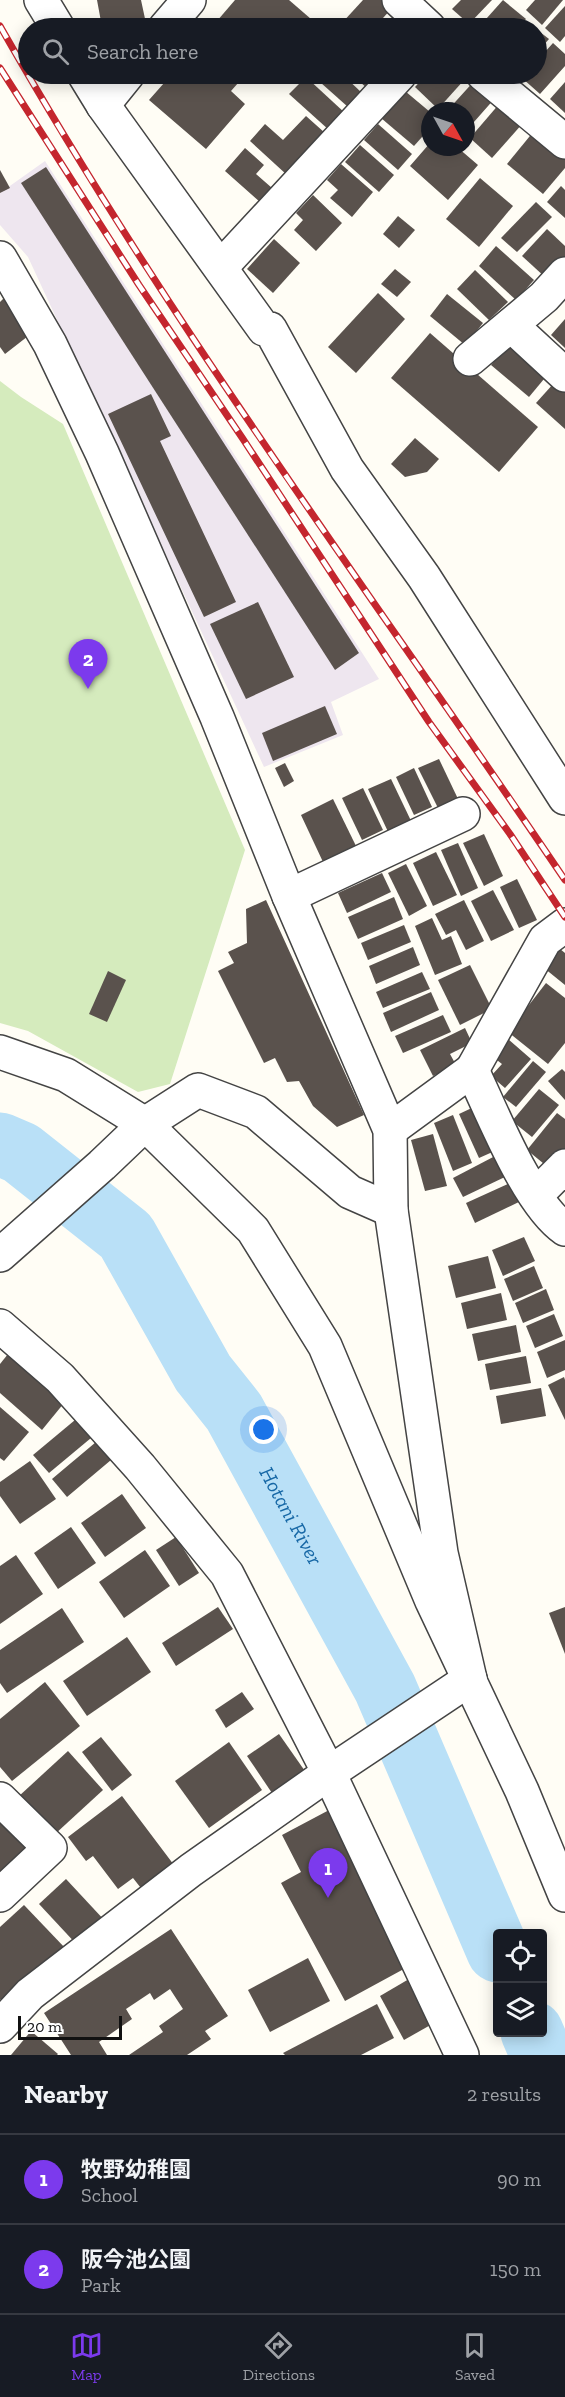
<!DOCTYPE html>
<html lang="en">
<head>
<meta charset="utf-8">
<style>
  body { margin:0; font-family:"Zilla Slab","Noto Sans JP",serif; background:#20242c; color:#f1f3f6 }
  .controls { position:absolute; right:18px; bottom:18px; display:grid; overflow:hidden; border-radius:6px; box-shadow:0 3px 15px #0003 }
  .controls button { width:54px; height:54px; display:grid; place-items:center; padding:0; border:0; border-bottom:2px solid #363941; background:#171b24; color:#f1f3f6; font:30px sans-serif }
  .compass { position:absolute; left:421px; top:102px; width:54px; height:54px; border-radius:50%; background:#171b24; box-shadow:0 3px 15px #0003; rotate:130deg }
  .scale { position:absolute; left:18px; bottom:15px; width:104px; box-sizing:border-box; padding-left:6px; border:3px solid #111; border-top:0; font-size:16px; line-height:21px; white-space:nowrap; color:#111; -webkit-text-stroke:4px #fff; paint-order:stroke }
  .you { position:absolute; left:264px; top:1430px; width:21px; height:21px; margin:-15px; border:4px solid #fff; border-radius:50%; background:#1a73e8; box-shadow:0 0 0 9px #1a73e833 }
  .badge { display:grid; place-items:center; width:39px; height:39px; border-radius:50%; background:#7c3aed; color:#fff; font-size:20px; font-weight:700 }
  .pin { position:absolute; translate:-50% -50px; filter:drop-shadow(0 2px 3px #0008) }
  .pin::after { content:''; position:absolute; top:32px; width:21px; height:18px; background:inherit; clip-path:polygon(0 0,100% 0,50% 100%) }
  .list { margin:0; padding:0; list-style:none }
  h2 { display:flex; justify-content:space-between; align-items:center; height:78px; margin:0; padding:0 24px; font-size:26px }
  h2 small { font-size:20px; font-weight:400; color:#9ea1a6 }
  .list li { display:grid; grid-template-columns:39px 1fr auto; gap:18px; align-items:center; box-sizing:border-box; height:90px; padding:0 24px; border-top:2px solid #363941 }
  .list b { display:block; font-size:22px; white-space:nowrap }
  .list p { margin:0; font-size:20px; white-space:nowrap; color:#9ea1a6 }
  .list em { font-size:20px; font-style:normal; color:#9ea1a6 }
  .icon { flex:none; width:33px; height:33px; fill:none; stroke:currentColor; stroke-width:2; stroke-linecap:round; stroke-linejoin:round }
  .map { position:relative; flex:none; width:565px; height:2055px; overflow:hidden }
  .search { position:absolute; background:#171b24; box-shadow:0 3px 15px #0003; left:18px; right:18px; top:18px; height:66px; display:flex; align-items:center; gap:15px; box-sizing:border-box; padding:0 21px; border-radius:33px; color:#9ea1a6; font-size:22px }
  .sheet { height:258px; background:#171b24 }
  nav { display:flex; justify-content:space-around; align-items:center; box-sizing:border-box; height:84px; border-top:2px solid #363941; background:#171b24; font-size:16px; color:#9ea1a6 }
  nav a { display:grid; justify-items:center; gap:3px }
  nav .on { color:#7c3aed }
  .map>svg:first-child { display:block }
</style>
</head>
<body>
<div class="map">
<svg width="565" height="2055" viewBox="0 0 565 2055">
  <rect width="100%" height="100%" fill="#fffdf5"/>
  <path fill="#eee6ef" d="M 45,161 L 379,679 L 331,702 L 343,735 L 264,767 L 28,257 L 0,225 L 0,193 Z"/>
  <path fill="#d5ebbd" d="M 0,381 L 21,397 L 63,424 L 245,850 L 170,1084 L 138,1092 L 28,1031 L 0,1023 Z"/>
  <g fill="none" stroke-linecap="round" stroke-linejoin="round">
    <g stroke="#b9e0f7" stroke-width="63">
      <path id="s1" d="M 0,1144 L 21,1153 L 126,1236 L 203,1373 L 234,1412 L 385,1688 L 498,1951"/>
      <path d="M 532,2032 L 542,2055"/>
    </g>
  </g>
  <g fill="#5a524d">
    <path d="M 97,0 L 141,0 L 147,28 L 129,28 L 127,21 L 102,27 Z"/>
    <path d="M 235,0 L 289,0 L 311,19 L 302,28 L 211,28 Z"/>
    <path d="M 363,0 L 384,0 L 392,8 L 374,28 L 347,28 L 341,24 Z"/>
    <path d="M 461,0 L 492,0 L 469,24 L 452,9 Z"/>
    <path d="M 503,0 L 526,19 L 518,28 L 478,28 Z"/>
    <path d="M 535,0 L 563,0 L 542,25 L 526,10 Z"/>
    <path d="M 565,6 L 565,36 L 560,42 L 545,28 Z"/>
    <path d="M 396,16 L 410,28 L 385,28 Z"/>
    <path d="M 536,29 L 549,39 L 536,54 Z"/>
    <path d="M 553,43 L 565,54 L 565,66 L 540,94 L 522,78 L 526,74 L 536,74 L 536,62 Z"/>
    <path d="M 172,74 L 246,74 L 231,91 L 245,104 L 206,149 L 149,100 Z"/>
    <path d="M 311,74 L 342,74 L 362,93 L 348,107 Z"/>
    <path d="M 351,74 L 382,74 L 368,89 Z"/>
    <path d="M 427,74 L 459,74 L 465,79 L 438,109 L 415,87 Z"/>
    <path d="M 306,77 L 345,113 L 329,130 L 289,94 Z"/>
    <path d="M 476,79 L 496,97 L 466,131 L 466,111 L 447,111 Z"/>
    <path d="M 565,82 L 565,113 L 550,99 Z"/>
    <path d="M 405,91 L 430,112 L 430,128 L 414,146 L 381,118 Z"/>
    <path d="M 500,103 L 523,123 L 492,158 L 470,138 Z"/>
    <path d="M 306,116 L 325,133 L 287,175 L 250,141 L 265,124 L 283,140 Z"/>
    <path d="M 378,124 L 412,154 L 398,170 L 364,140 Z"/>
    <path d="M 534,131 L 565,157 L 565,168 L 543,194 L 507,164 Z"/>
    <path d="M 430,143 L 430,147 L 457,147 L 478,165 L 448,200 L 410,166 Z"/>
    <path d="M 360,145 L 394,175 L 379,192 L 345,162 Z"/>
    <path d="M 245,148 L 264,165 L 256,174 L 272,188 L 260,202 L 225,171 Z"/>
    <path d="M 341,164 L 373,192 L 352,217 L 330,198 L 338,190 L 327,180 Z"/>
    <path d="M 46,167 L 359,653 L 335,670 L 21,183 Z"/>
    <path d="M 0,170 L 10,188 L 0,193 Z"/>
    <path d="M 480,178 L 513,206 L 479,247 L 446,219 Z"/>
    <path d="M 561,186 L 565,190 L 565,218 L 547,202 Z"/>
    <path d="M 313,195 L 342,223 L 316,251 L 294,230 L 303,220 L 296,213 Z"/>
    <path d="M 536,202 L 552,217 L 517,252 L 501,238 Z"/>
    <path d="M 398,216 L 415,230 L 399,248 L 383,234 Z"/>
    <path d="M 547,229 L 565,246 L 565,257 L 546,278 L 522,256 Z"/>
    <path d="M 274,239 L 300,263 L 273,293 L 247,269 Z"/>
    <path d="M 496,246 L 534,280 L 516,300 L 479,266 Z"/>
    <path d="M 395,269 L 411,282 L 397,297 L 381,284 Z"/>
    <path d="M 475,270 L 508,302 L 489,320 L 457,289 Z"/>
    <path d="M 378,293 L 405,319 L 356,373 L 328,347 Z"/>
    <path d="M 447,294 L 483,323 L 465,345 L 430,316 Z"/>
    <path d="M 4,298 L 32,333 L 5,354 L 0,347 L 0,302 Z"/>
    <path d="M 565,319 L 565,348 L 551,335 Z"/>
    <path d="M 430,333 L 538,427 L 499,472 L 391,378 Z"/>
    <path d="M 511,341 L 549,373 L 529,397 L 491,365 Z"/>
    <path d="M 554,383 L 565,392 L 565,429 L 536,403 Z"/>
    <path d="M 151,394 L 171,436 L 160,441 L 236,602 L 204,617 L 108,414 Z"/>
    <path d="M 415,438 L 439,459 L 427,472 L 405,477 L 391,464 Z"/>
    <path d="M 258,602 L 294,677 L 246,699 L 210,624 Z"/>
    <path d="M 325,706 L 337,734 L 273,761 L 262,733 Z"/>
    <path d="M 439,759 L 459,801 L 439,810 L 418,768 Z"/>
    <path d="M 285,763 L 294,781 L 284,787 L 275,768 Z"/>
    <path d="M 414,768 L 432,807 L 414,815 L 396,777 Z"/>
    <path d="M 391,779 L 413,825 L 390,836 L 368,789 Z"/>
    <path d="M 363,788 L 383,830 L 362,840 L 342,798 Z"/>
    <path d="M 333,799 L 356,846 L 323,862 L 301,815 Z"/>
    <path d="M 484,834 L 503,876 L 484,886 L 463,843 Z"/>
    <path d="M 458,843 L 478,888 L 461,896 L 441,850 Z"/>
    <path d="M 436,852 L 457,895 L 433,906 L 413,863 Z"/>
    <path d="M 406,864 L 427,906 L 409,916 L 388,873 Z"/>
    <path d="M 382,873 L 391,892 L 347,913 L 338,893 Z"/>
    <path d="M 517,879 L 537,920 L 519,928 L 500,887 Z"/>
    <path d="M 493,890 L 514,930 L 491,941 L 471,901 Z"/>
    <path d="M 394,897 L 403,919 L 358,939 L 348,917 Z"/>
    <path d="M 266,900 L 364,1115 L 337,1127 L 313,1106 L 299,1081 L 287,1082 L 275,1058 L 264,1063 L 218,971 L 234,963 L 228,952 L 247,943 L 246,909 Z"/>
    <path d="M 464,900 L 484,941 L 466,950 L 456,930 L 446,935 L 435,914 Z"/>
    <path d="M 432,918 L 442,940 L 451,936 L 462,964 L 435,975 L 415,926 Z"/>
    <path d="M 404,925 L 411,942 L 368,960 L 361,943 Z"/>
    <path d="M 413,947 L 420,965 L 376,984 L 369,966 Z"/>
    <path d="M 560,949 L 565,953 L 565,985 L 544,968 Z"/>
    <path d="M 470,965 L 492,1009 L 460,1025 L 438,980 Z"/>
    <path d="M 108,971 L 126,980 L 107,1022 L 89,1014 Z"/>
    <path d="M 422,972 L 430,989 L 383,1008 L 376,992 Z"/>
    <path d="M 546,983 L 565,998 L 565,1043 L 548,1064 L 508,1032 Z"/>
    <path d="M 431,992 L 439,1010 L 391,1032 L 383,1013 Z"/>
    <path d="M 443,1015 L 451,1032 L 403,1053 L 395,1036 Z"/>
    <path d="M 465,1028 L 472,1043 L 450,1054 L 456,1065 L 433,1076 L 420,1050 Z"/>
    <path d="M 508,1039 L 531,1059 L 505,1088 L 491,1076 L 502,1064 L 493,1057 Z"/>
    <path d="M 533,1061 L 546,1072 L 516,1107 L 503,1097 Z"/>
    <path d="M 562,1069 L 565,1072 L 565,1100 L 548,1081 Z"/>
    <path d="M 539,1089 L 559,1105 L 532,1137 L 512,1121 Z"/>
    <path d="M 476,1106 L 497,1150 L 479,1158 L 459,1114 Z"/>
    <path d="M 557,1113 L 565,1119 L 565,1148 L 549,1168 L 527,1150 Z"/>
    <path d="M 453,1115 L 472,1163 L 453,1171 L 434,1123 Z"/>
    <path d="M 433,1134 L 447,1186 L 425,1191 L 411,1140 Z"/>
    <path d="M 497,1155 L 507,1176 L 463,1197 L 453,1178 Z"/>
    <path d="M 512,1182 L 521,1201 L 475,1223 L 466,1203 Z"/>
    <path d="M 524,1237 L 535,1261 L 503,1276 L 492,1250 Z"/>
    <path d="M 488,1256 L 496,1288 L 456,1298 L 448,1266 Z"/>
    <path d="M 534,1266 L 543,1288 L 513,1301 L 504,1279 Z"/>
    <path d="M 546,1289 L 554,1310 L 523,1323 L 515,1303 Z"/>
    <path d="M 501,1293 L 507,1320 L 467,1329 L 461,1303 Z"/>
    <path d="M 554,1314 L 563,1336 L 535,1348 L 526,1326 Z"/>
    <path d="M 516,1325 L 521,1352 L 478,1361 L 472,1334 Z"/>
    <path d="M 565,1340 L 565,1370 L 547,1378 L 537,1352 Z"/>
    <path d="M 8,1354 L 64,1403 L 42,1430 L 0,1393 L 0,1364 Z"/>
    <path d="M 526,1356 L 531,1383 L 490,1390 L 485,1364 Z"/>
    <path d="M 564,1377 L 565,1380 L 565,1420 L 548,1385 Z"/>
    <path d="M 541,1388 L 546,1416 L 501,1424 L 496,1396 Z"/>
    <path d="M 0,1407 L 29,1432 L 4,1461 L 0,1458 Z"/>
    <path d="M 75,1420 L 91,1438 L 49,1473 L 33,1455 Z"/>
    <path d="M 96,1442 L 111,1460 L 67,1497 L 52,1479 Z"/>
    <path d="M 30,1461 L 56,1499 L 20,1524 L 0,1496 L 0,1482 Z"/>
    <path d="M 122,1494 L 146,1528 L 105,1557 L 81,1523 Z"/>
    <path d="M 71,1527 L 96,1563 L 58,1589 L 34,1553 Z"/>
    <path d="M 176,1537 L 199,1573 L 179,1586 L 156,1550 Z"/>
    <path d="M 145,1550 L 170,1586 L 124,1618 L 99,1582 Z"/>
    <path d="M 16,1555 L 43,1594 L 0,1624 L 0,1566 Z"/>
    <path d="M 218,1607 L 233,1629 L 176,1666 L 162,1643 Z"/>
    <path d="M 565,1607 L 565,1654 L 549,1613 Z"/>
    <path d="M 62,1608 L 84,1642 L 7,1693 L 0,1683 L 0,1650 Z"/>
    <path d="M 127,1637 L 151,1672 L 87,1716 L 63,1681 Z"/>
    <path d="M 45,1682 L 80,1726 L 12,1781 L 0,1767 L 0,1719 Z"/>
    <path d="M 242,1692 L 254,1709 L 226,1728 L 215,1710 Z"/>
    <path d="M 279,1734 L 307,1774 L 274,1796 L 247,1756 Z"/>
    <path d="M 101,1737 L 132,1775 L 112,1791 L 82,1752 Z"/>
    <path d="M 229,1742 L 262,1790 L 209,1828 L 175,1781 Z"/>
    <path d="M 68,1751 L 103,1790 L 54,1835 L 18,1797 Z"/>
    <path d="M 122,1796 L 180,1873 L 148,1897 L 133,1878 L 118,1889 L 93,1856 L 86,1861 L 68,1837 Z"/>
    <path d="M 331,1809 L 413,1964 L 345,2001 L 281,1883 L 301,1872 L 282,1835 Z"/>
    <path d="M 0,1812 L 33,1847 L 0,1878 Z"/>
    <path d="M 66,1879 L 106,1922 L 79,1947 L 39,1904 Z"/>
    <path d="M 24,1905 L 66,1949 L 6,2005 L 0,1999 L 0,1927 Z"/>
    <path d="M 171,1929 L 228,2016 L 205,2031 L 211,2039 L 187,2055 L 129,2055 L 163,2032 L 159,2026 L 183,2009 L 170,1989 L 154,2000 L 150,1993 L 126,2009 L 132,2019 L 99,2042 L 107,2055 L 71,2055 L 44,2013 Z"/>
    <path d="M 308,1958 L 330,2001 L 270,2032 L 248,1990 Z"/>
    <path d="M 409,1979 L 434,2023 L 404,2040 L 380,1996 Z"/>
    <path d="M 377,2004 L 394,2038 L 361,2055 L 285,2055 L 283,2053 Z"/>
    <path d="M 31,2031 L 58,2054 L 57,2055 L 11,2055 Z"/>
  </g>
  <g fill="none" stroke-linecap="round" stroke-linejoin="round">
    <g stroke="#444" stroke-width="36">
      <g id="minor">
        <path d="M 41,0 L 58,28"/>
        <path d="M 399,0 L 429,28"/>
        <path d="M 165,28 L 189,0"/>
        <path d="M 84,74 L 103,105 L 264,329 L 270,329 L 347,469 L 424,577 L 565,798"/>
        <path d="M 483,74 L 565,142"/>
        <path d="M 103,105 L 128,74"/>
        <path d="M 0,258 L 50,344 L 102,453 L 217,717 L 289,896 L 390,1130 L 391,1210 L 441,1553 L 470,1679"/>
        <path d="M 221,267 L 400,74"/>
        <path d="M 511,325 L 565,375"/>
        <path d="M 470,359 L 544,297 L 565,274"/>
        <path d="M 289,896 L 463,814"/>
        <path d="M 0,1052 L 66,1075 L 145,1124 L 253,1230 L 325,1346 L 432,1601 L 522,1791 L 565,1895"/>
        <path d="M 472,1070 L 545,940 L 565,925"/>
        <path d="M 390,1130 L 472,1070 C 492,1112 528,1204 565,1229"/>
        <path d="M 536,1195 L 565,1166"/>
        <path d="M 0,1255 L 102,1165 L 145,1124 L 198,1090 L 256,1112 L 350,1192 L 391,1210"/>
        <path d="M 0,1326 L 60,1378 L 140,1467 L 227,1574 L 329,1773 L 462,2055"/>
        <path d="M 0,1799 L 50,1848 L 0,1895"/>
        <path d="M 0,2026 L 30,1994 L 191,1870 L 329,1773 L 470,1679"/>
      </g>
    </g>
    <use href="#minor" stroke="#fff" stroke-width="33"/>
    <g stroke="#c4262e" stroke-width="7">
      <g id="rail">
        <path d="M 0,26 C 168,323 374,597 565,880"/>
        <path d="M 0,68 L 139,285 L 243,439 L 429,722 L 510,834 L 565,917"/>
      </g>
    </g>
    <use href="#rail" stroke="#fff" stroke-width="4.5" stroke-dasharray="14" stroke-linecap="butt"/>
  </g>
  <g text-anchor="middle" stroke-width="6" stroke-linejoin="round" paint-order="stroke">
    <g font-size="21" font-style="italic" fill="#1768a6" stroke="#fff">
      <text dy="7" stroke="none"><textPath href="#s1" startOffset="482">Hotani River</textPath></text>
    </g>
  </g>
</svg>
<div class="controls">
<button><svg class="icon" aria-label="locate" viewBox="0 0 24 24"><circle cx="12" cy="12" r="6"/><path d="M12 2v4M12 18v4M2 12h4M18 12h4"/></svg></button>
<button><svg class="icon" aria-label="layers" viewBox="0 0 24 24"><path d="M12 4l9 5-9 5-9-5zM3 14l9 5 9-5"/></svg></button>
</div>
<svg class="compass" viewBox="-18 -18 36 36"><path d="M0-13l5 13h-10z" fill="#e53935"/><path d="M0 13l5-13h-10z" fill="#9ea1a6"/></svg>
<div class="scale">20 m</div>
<div class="you"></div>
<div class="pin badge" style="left:328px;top:1898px">1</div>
<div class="pin badge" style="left:88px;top:689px">2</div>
<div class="search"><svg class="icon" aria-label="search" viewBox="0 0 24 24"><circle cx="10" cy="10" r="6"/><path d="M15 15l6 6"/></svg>Search here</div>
</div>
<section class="sheet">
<h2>Nearby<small>2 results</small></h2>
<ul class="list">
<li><span class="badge">1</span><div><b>牧野幼稚園</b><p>School</p></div><em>90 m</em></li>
<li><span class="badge">2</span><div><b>阪今池公園</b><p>Park</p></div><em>150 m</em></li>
</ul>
</section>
<nav>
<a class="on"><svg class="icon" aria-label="map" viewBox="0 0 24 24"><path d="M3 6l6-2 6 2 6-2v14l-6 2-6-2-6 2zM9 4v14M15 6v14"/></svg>Map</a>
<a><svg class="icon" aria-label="directions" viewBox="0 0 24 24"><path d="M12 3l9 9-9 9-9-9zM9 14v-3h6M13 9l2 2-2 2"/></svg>Directions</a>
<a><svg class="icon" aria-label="saved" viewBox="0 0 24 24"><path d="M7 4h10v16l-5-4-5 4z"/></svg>Saved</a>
</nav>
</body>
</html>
